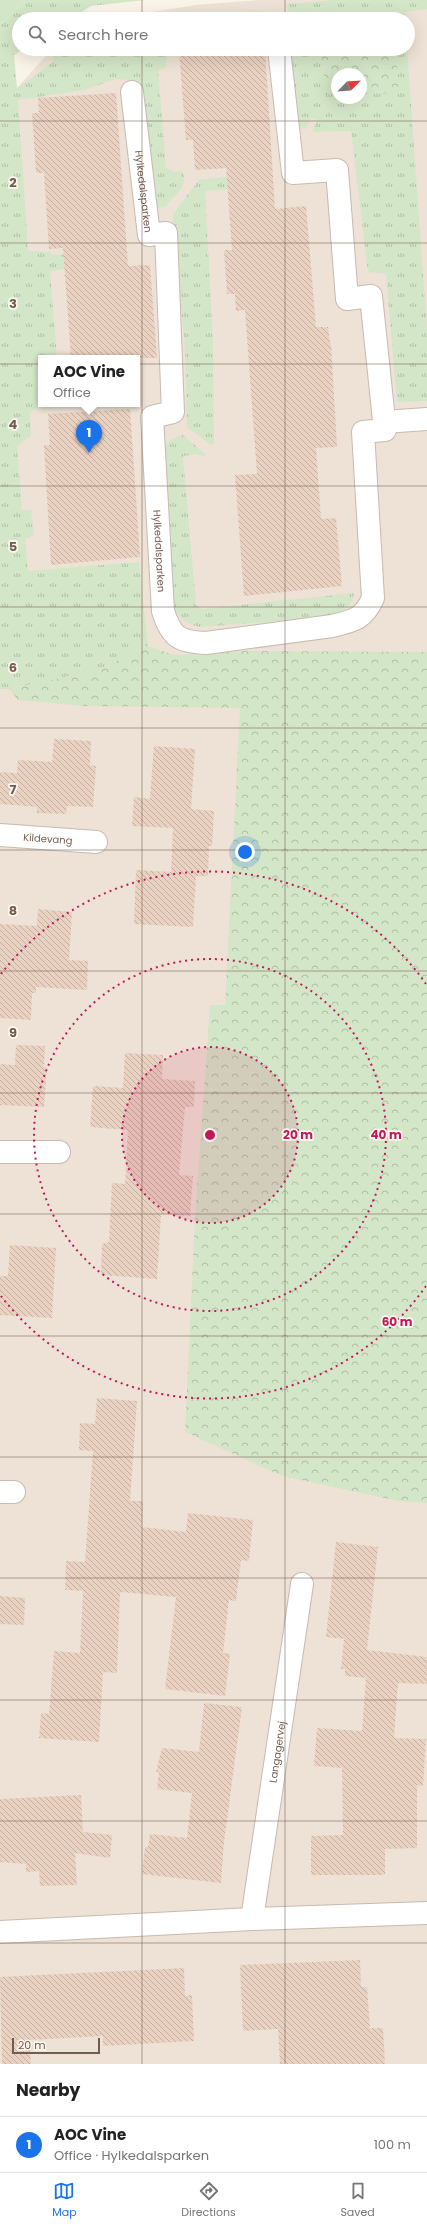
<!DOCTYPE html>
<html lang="en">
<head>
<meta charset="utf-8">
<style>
  body { margin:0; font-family:Poppins,sans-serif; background:#f2f2f2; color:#222 }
  .compass { position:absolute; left:331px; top:68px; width:36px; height:36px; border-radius:50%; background:#fff; box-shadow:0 4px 16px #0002; rotate:65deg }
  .scale { position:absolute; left:12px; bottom:10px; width:88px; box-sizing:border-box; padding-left:4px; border:2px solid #715c50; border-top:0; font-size:11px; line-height:14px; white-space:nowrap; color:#715c50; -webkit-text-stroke:3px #fdf7ee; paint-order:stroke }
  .you { position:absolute; left:245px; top:852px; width:14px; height:14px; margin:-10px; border:3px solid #fff; border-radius:50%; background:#1a73e8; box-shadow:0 0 0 6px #1a73e833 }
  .badge { display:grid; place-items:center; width:26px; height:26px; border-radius:50%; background:#1a73e8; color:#fff; font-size:13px; font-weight:700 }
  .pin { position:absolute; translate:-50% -33px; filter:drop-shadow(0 1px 2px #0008) }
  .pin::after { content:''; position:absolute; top:21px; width:14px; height:12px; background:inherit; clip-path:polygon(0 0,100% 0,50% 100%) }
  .popup { position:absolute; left:38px; top:355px; width:102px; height:52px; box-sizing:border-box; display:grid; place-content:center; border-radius:0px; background:#fff; filter:drop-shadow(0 1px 3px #0005); font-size:13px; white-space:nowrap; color:#767676 }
  .popup b { font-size:15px; color:#222 }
  .popup::after { content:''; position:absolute; left:50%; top:100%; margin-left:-8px; border:8px solid transparent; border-top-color:#fff }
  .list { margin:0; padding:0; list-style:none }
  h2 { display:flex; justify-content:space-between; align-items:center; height:52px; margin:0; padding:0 16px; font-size:17px }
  h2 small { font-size:13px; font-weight:400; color:#767676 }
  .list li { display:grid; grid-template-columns:26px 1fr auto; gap:12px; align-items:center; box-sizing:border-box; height:56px; padding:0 16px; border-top:1px solid #e0e0e0 }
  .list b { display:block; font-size:15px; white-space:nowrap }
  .list p { margin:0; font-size:13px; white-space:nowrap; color:#767676 }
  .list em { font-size:13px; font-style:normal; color:#767676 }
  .icon { flex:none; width:22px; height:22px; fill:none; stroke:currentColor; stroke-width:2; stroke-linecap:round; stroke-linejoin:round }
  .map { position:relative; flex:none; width:427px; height:2064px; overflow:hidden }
  .search { position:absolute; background:#fff; box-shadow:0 4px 16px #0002; left:12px; right:12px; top:12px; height:44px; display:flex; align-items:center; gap:10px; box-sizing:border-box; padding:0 14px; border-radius:22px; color:#767676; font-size:15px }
  .sheet { height:108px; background:#fff }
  nav { display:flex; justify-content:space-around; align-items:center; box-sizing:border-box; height:56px; border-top:1px solid #e0e0e0; background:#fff; font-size:11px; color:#767676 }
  nav a { display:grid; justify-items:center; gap:2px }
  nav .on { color:#1a73e8 }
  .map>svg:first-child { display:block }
</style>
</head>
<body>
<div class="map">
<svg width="427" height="2064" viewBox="0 0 427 2064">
  <defs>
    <pattern id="grass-tufts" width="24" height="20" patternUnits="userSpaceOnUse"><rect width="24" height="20" fill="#d4e6c8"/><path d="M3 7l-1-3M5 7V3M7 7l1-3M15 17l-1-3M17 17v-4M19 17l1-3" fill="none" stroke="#b0bea5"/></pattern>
    <pattern id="park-crowns" width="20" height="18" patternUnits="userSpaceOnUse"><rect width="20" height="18" fill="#d4e6c8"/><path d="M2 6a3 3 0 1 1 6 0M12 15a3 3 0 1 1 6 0" fill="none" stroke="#b0bea5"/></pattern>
    <pattern id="building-back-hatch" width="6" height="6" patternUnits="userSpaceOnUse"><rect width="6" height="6" fill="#ead2c2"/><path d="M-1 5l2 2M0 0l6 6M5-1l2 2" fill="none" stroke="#c2aea0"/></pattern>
  </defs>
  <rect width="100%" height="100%" fill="#faf3e8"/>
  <path fill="#ede2d5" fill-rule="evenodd" d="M 258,0 L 427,0 L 427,2064 L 0,2064 L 0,230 L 17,88 L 52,49 L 408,49 L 408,19 L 111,19 L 196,5 ZM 337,74 L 361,74 L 361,98 L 337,98 ZM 41,358 L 137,358 L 137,404 L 41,404 Z"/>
  <g fill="url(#grass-tufts)" fill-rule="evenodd">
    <path d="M 25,0 L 145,0 L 91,6 L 71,19 L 19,19 L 19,49 L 23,49 L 14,55 L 17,88 L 53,62 L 54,51 L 58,49 L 168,49 L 166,68 L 158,70 L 166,168 L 175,172 L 183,171 C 189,186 174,196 165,207 L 151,208 L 140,84 L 132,80 L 116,79 L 84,90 L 18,100 L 28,251 L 51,252 L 52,255 L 95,253 L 94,265 L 50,271 L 57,358 L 41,358 L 41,404 L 43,404 L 30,413 L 31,435 L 17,446 L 22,510 L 31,510 L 34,535 L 25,539 L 28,571 L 139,562 L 148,646 L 97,670 L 9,689 L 0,689 L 0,25 Z"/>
    <path d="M 334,0 L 427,0 L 427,9 L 405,12 L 405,19 L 288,19 L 287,4 Z"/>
    <path d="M 265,11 L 269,19 L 141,19 L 204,13 Z"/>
    <path d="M 290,49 L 407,49 L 427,330 L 427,401 L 397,402 L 386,274 L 368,272 L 351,131 L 312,132 L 317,120 L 311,118 L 306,129 L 296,128 ZM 337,74 L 361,74 L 361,98 L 337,98 Z"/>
    <path d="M 267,172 L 268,187 L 205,191 L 213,342 L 214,443 L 211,445 L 187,427 L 185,351 L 173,214 L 199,180 Z"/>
    <path d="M 183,435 L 206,455 L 201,456 L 197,454 L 183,456 L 196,605 L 202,609 L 354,593 C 353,605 344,612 333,617 L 200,627 C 184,623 178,617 171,603 L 162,450 C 167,440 173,439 183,435 Z"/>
  </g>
  <g fill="url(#park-crowns)">
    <path d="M 321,49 L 396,49 L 399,93 L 361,94 L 361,74 L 337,74 L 337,94 L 326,94 Z"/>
    <path d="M 148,646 L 174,655 L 243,651 L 427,652 L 427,1503 L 399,1501 L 282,1476 L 185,1432 L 195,1217 L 210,1005 L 225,1005 L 240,708 L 85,706 L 18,700 L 9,689 L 97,670 Z"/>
  </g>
  <path fill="#d4e6c8" d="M 0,0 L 25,0 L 0,25 Z"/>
  <g fill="url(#building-back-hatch)">
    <path d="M 192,49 L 265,49 L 275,209 L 306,206 L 316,327 L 328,327 L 330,343 L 331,343 L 337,447 L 316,448 L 321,519 L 336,518 L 342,586 L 244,596 L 235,475 L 257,474 L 245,310 L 236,311 L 235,294 L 227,294 L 224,250 L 232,250 L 226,168 L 195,170 L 193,140 L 186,140 L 179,50 Z"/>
    <path d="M 116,93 L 128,266 L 150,265 L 157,358 L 71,358 L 63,248 L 49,249 L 44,173 L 36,173 L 32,113 L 39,113 L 38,98 Z"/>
    <path d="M 130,409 L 140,557 L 51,565 L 44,445 L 50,445 L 48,414 Z"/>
    <path d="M 54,739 L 91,741 L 90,765 L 96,766 L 93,807 L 67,806 L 66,814 L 37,813 L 37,807 L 0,804 L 0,772 L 17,773 L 18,760 L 52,762 Z"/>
    <path d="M 154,746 L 195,749 L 191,809 L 214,811 L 212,846 L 209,846 L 208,876 L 196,876 L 193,927 L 134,924 L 136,870 L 171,872 L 173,828 L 132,826 L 134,797 L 150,799 Z"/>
    <path d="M 38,909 L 72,912 L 69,960 L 88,961 L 87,990 L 36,987 L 36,993 L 32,993 L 31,1020 L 0,1018 L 0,924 L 37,926 Z"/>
    <path d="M 16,1045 L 45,1046 L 44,1067 L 47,1067 L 44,1107 L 0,1105 L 0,1064 L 15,1065 Z"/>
    <path d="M 125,1053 L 163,1055 L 162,1079 L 195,1081 L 194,1107 L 185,1107 L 179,1175 L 193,1176 L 190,1216 L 161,1214 L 157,1279 L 101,1275 L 102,1244 L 109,1242 L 112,1183 L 125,1184 L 128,1130 L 90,1127 L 93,1086 L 123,1088 Z"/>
    <path d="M 10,1245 L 56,1248 L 52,1318 L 0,1315 L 0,1276 L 8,1276 Z"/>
    <path d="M 97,1398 L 137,1401 L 130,1501 L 143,1501 L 142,1527 L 186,1532 L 188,1513 L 253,1520 L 249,1561 L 241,1560 L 236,1601 L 229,1600 L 223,1653 L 230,1654 L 225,1696 L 165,1689 L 176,1597 L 120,1592 L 117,1673 L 103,1672 L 99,1742 L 39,1738 L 41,1713 L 49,1714 L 54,1651 L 80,1653 L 83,1591 L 65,1590 L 66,1561 L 85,1562 L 93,1451 L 79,1450 L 80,1423 L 95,1424 Z"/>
    <path d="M 336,1542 L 378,1547 L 367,1650 L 427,1657 L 427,1684 L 398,1683 L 394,1738 L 426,1739 L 423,1786 L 417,1785 L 417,1848 L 385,1849 L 385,1875 L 311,1875 L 311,1836 L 343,1835 L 342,1768 L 314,1766 L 317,1728 L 362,1731 L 366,1678 L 345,1676 L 345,1669 L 341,1669 L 344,1639 L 326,1637 Z"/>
    <path d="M 0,1596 L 25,1598 L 24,1625 L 0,1624 Z"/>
    <path d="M 204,1703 L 242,1707 L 224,1842 L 221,1883 L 142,1874 L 145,1847 L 148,1847 L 150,1834 L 187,1838 L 192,1793 L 157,1789 L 159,1772 L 156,1772 L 162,1748 L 199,1752 Z"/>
    <path d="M 81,1795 L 83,1832 L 112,1835 L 110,1858 L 75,1853 L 77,1885 L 40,1886 L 39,1871 L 26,1872 L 26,1864 L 0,1862 L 0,1799 Z"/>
    <path d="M 360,1960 L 361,1987 L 367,1987 L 370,2028 L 383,2028 L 385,2064 L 280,2064 L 278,2029 L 243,2031 L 240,1965 Z"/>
    <path d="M 184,1968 L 185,1996 L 192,1995 L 194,2041 L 103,2046 L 103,2036 L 30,2040 L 31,2064 L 2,2064 L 0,1977 Z"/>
  </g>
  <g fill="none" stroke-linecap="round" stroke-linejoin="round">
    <g stroke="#c7baae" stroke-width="24">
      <g id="street">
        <path id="s1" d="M 132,92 L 149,235 L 166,233 L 173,412 L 152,417 L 163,611 C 171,637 179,642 206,643 L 332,626 C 353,621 364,619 373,598 L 363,432 L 385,430 L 371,296 L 347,299 L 337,170 L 293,173 L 279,49"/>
        <path d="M 384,422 L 427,419"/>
        <path id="s2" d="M 0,835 L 96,842"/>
        <path d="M 0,1152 L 59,1152"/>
        <path d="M 0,1492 L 14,1492"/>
        <path id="s3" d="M 252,1919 L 302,1584"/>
        <path d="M 0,1932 L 252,1919 L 427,1913"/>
      </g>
    </g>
    <use href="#street" stroke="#fff" stroke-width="22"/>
  </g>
  <path fill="none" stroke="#715c50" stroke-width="1" stroke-opacity="0.55" d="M 142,0 L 142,19M 285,0 L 285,19M 142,49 L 142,2064M 285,49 L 285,2064M 0,121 L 427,121M 0,243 L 427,243M 0,364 L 427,364M 0,486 L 427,486M 0,607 L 427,607M 0,728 L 427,728M 0,850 L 427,850M 0,971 L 427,971M 0,1093 L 427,1093M 0,1214 L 427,1214M 0,1336 L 427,1336M 0,1457 L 427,1457M 0,1578 L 427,1578M 0,1700 L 427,1700M 0,1821 L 427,1821M 0,1943 L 427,1943"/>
  <circle cx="210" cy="1135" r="88" fill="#c2185b" fill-opacity=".12"/>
  <g fill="none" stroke="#c2185b" stroke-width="2" stroke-dasharray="2 4">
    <circle cx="210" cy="1135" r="88"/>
    <circle cx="210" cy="1135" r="176"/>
    <path d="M426 1286A264 264 0 0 1 1 1296M1 974A264 264 0 0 1 426 984"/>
  </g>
  <g text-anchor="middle" stroke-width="3.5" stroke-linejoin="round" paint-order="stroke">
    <g font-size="10" fill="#715c50" stroke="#fdf7ee">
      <text dy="4" stroke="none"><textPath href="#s1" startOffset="100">Hylkedalsparken</textPath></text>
      <text dy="4" stroke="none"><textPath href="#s1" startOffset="496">Hylkedalsparken</textPath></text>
      <text dy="4" stroke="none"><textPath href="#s2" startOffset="48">Kildevang</textPath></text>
      <text dy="4" stroke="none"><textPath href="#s3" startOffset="169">Langagervej</textPath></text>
    </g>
  </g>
  <g font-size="13" text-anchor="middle" font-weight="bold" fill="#715c50" stroke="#fdf7ee" stroke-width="3.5" stroke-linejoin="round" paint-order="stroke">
    <text x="13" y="187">2</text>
    <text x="13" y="308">3</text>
    <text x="13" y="429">4</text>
    <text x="13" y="551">5</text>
    <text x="13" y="672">6</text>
    <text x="13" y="794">7</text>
    <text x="13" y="915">8</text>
    <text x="13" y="1037">9</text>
  </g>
  <circle cx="210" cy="1135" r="6" fill="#c2185b" stroke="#fdf7ee" stroke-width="2"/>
  <g font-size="12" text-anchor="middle" font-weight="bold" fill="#c2185b" stroke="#fdf7ee" stroke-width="3.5" stroke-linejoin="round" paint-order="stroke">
    <text x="298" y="1139">20 m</text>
    <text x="386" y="1139">40 m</text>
    <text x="397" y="1326">60 m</text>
  </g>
</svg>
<svg class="compass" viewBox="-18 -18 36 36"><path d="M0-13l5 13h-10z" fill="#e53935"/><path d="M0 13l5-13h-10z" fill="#767676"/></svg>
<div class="scale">20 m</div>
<div class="you"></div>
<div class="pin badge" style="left:89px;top:453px">1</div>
<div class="popup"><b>AOC Vine</b>Office</div>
<div class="search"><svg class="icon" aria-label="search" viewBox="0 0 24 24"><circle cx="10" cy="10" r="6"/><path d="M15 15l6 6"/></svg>Search here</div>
</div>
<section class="sheet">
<h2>Nearby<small></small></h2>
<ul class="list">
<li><span class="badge">1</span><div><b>AOC Vine</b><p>Office · Hylkedalsparken</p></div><em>100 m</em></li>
</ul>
</section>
<nav>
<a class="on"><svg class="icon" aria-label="map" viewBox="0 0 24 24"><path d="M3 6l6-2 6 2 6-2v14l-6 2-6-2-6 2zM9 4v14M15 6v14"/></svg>Map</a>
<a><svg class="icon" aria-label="directions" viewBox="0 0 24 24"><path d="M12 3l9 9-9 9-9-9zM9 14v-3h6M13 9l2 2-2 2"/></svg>Directions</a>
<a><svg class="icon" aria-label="saved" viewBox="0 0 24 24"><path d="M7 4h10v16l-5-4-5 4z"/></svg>Saved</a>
</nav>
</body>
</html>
